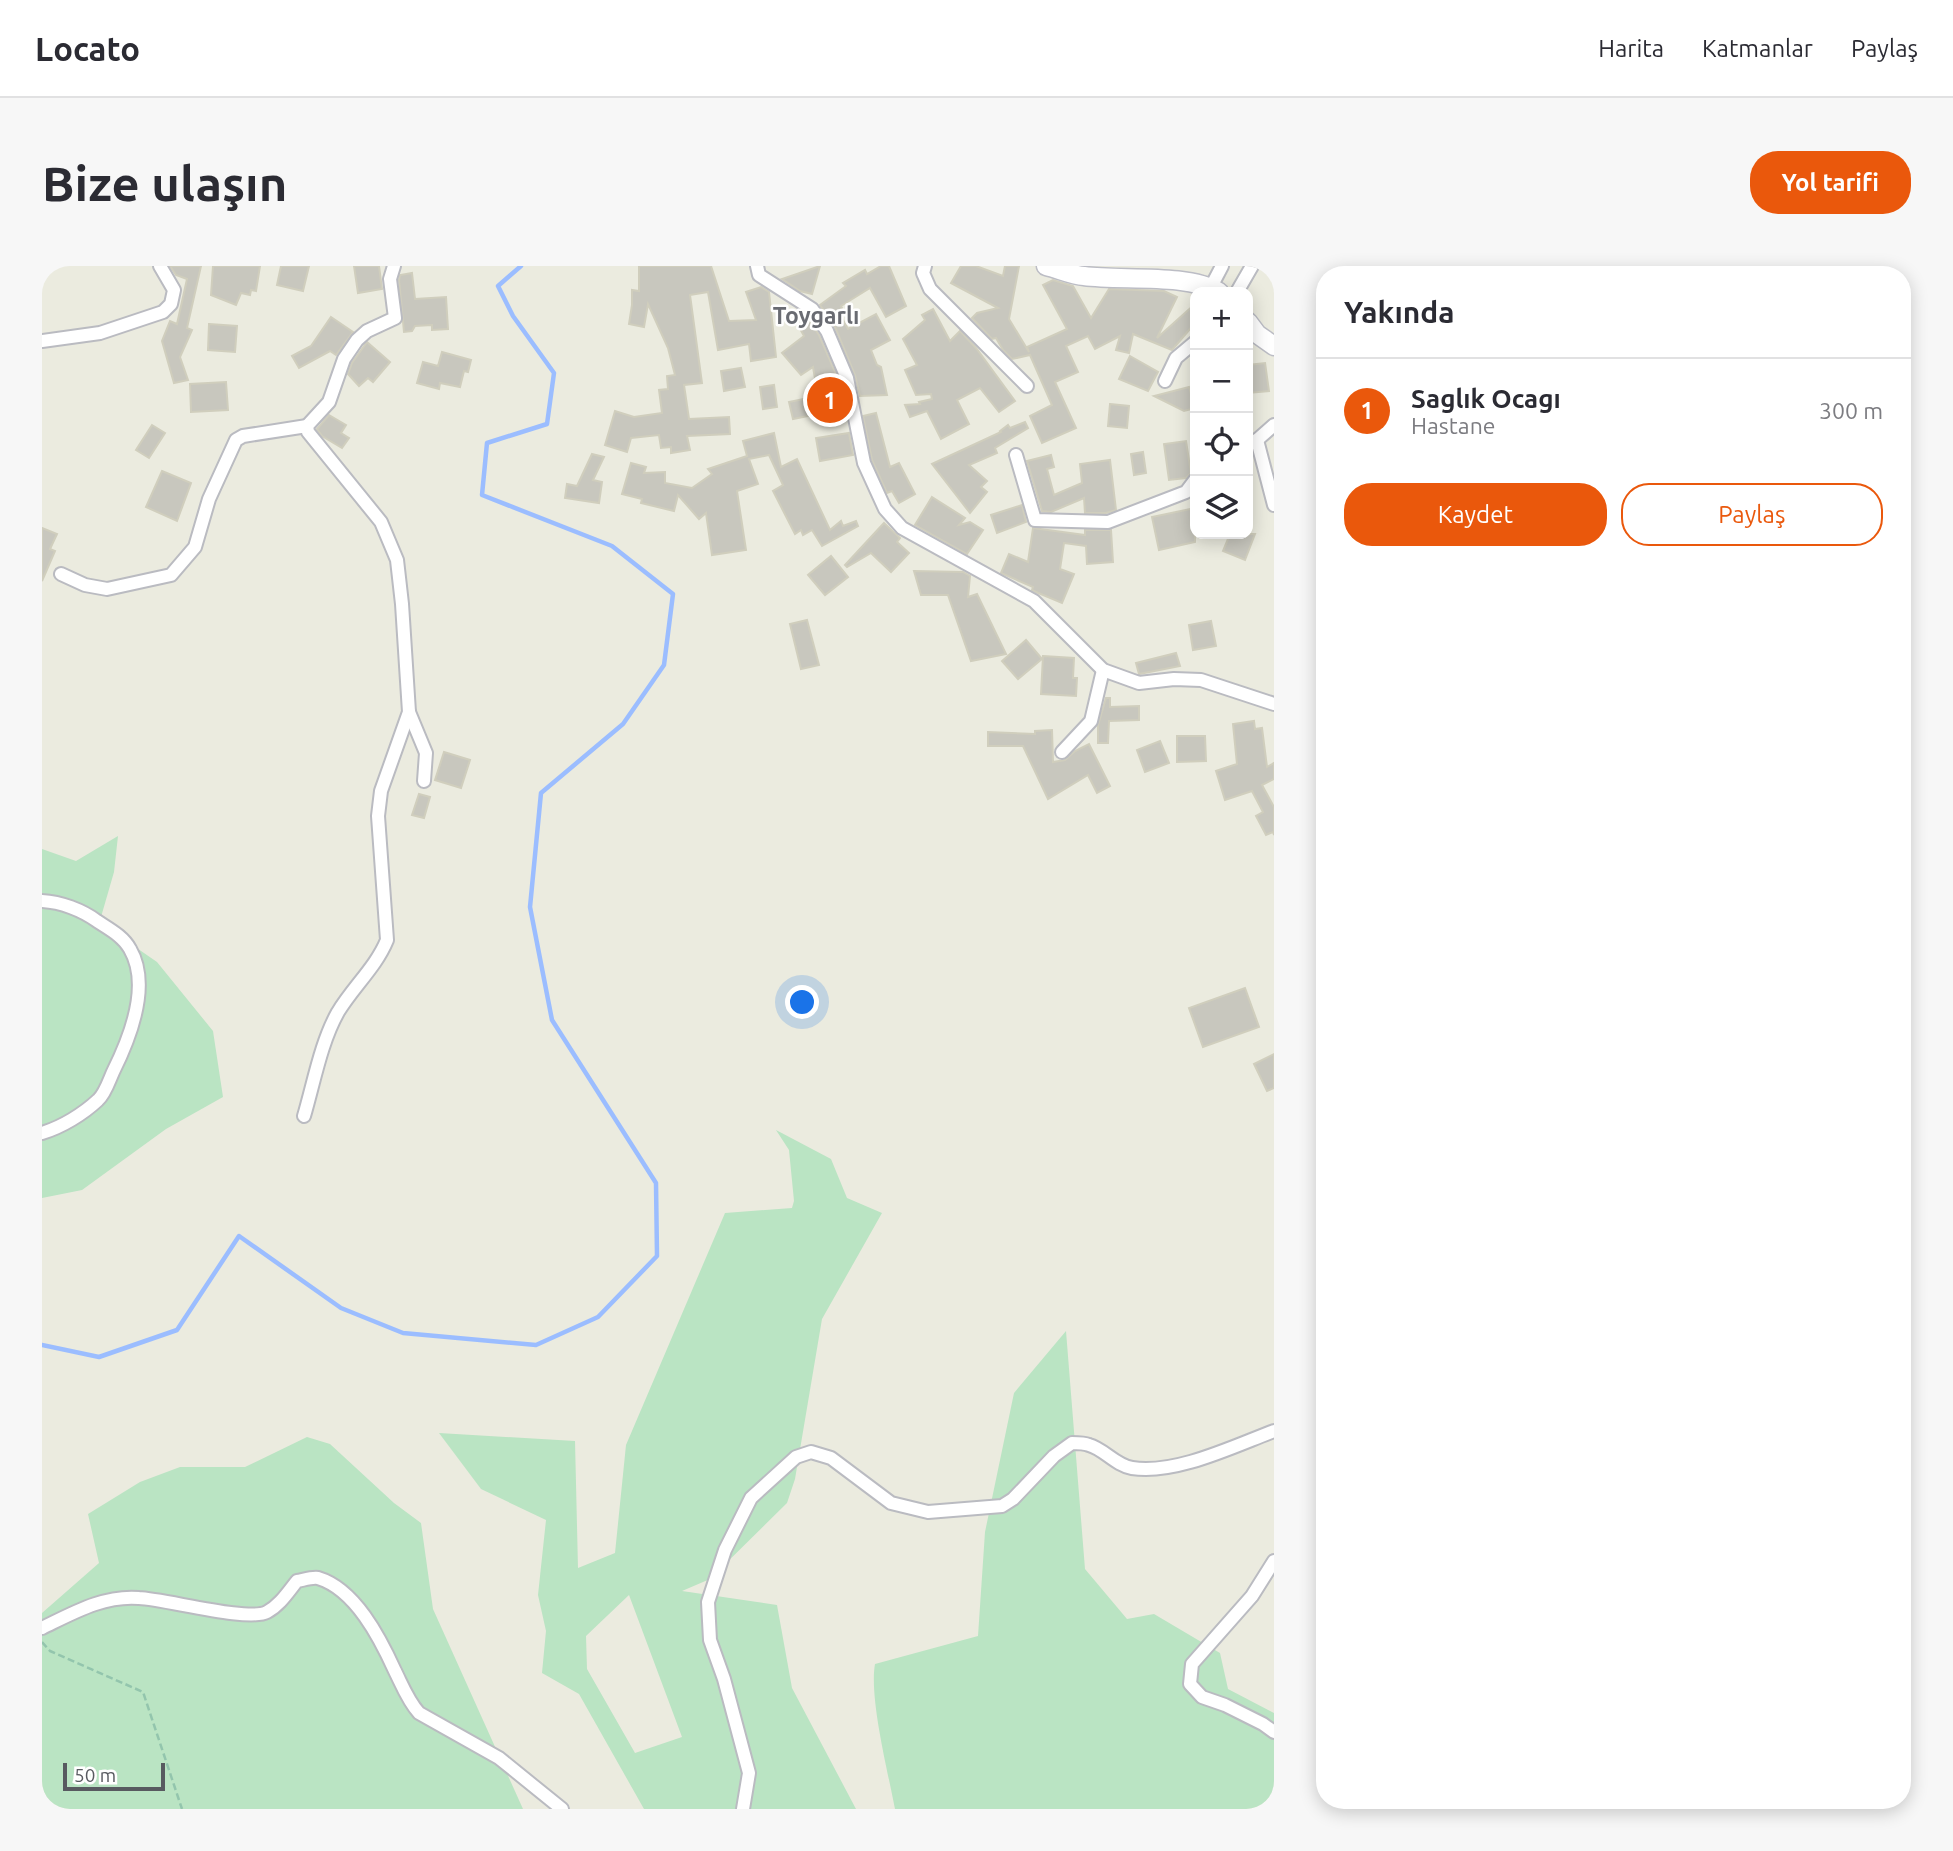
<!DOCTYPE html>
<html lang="tr">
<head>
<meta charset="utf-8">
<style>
  body { margin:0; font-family:Ubuntu,sans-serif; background:#f7f7f7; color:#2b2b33 }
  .controls { position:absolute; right:21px; top:21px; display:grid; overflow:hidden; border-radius:14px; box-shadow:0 4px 18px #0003 }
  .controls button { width:63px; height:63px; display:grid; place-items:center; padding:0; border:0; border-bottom:2px solid #e1e1e2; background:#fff; color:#2b2b33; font:35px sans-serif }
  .scale { position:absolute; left:21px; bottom:18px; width:102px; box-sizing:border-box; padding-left:7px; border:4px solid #585a60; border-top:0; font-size:19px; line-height:24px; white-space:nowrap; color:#585a60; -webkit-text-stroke:5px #fff; paint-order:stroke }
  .you { position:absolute; left:761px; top:737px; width:24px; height:24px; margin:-18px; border:5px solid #fff; border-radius:50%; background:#1a73e8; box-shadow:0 0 0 10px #1a73e833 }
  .badge { display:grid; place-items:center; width:46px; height:46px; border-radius:50%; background:#ea580c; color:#fff; font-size:23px; font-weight:700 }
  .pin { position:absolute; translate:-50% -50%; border:4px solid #fff; box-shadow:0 2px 7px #0006 }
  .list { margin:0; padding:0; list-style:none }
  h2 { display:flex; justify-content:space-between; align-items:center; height:91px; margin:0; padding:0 28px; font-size:30px }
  h2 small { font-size:23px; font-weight:400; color:#7c7c81 }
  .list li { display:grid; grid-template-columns:46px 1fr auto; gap:21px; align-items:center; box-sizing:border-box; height:105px; padding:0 28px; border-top:2px solid #e1e1e2 }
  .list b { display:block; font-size:26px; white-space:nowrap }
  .list p { margin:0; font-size:23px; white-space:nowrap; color:#7c7c81 }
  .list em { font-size:23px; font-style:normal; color:#7c7c81 }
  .actions { display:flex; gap:14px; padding:21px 28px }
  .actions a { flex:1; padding:16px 0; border:2px solid #ea580c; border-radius:28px; text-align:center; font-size:24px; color:#ea580c }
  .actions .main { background:#ea580c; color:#fff }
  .icon { flex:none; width:38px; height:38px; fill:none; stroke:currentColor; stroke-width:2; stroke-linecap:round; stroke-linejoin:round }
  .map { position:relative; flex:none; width:1232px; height:1543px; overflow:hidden; border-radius:28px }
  header { display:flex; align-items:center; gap:42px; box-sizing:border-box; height:98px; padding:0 35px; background:#fff; border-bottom:2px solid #e1e1e2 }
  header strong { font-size:33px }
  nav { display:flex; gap:38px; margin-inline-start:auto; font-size:24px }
  .intro { display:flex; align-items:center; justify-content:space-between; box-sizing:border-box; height:168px; padding:0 42px }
  h1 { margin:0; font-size:49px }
  .button { padding:18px 32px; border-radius:28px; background:#ea580c; color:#fff; font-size:24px; font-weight:700 }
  main { display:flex; gap:42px; padding:0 42px }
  aside { flex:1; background:#fff; border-radius:28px; box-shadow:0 4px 18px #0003 }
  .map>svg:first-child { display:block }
</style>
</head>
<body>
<header>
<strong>Locato</strong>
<nav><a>Harita</a><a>Katmanlar</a><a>Paylaş</a></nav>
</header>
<div class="intro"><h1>Bize ulaşın</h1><a class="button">Yol tarifi</a></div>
<main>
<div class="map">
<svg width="1232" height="1543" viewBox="0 0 1232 1543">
  <rect width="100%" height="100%" fill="#ebebdf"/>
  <g fill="#bae4c3" fill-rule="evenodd">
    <path d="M 76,570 L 72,606 L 59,651 L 86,676 L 115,696 L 171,765 L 181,831 L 124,863 L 40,924 L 0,932 L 0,583 L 34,595 Z"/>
    <path d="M 734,864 L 789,893 L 805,932 L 840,947 L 780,1053 L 753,1213 L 745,1237 L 668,1313 L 640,1325 L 735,1339 L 750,1422 L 814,1543 L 602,1543 L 537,1428 L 500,1407 L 504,1365 L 496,1329 L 504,1254 L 439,1223 L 397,1167 L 533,1175 L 536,1302 L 573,1287 L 584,1179 L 683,947 L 750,942 L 752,935 L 747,884 ZM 587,1329 L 640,1471 L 593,1487 L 545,1403 L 544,1370 Z"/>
    <path d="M 1024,1065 L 1043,1303 L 1085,1353 L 1112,1348 L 1178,1387 L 1186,1423 L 1232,1447 L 1232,1543 L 853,1543 C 846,1506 827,1432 833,1398 L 936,1370 L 943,1266 L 972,1127 Z"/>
    <path d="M 265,1171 L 288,1178 L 352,1237 L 379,1257 L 391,1343 L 481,1543 L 0,1543 L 0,1347 L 57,1297 L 46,1248 L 98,1216 L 138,1201 L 203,1201 Z"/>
  </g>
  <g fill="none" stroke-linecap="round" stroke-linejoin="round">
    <path stroke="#9bbdff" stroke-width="4.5" d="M 0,1079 L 57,1091 L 135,1064 L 197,970 L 299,1042 L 361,1067 L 494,1079 L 556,1051 L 615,990 L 614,917 L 510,754 L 488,641 L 499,527 L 581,458 L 622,399 L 631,328 L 570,280 L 440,229 L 445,177 L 505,158 L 512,107 L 471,50 L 456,20 L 479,0"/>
  </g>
  <g fill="#c8c7be" stroke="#d0cebd" stroke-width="2">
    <path d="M 128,0 L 159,0 L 145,62 L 150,64 L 138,91 L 146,114 L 132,117 L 120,75 L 128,55 L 135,58 L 145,13 L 134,9 Z"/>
    <path d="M 171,0 L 218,0 L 214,25 L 209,24 L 208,29 L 199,27 L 194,39 L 169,29 Z"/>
    <path d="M 239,0 L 267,0 L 261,25 L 235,19 Z"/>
    <path d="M 312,0 L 337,0 L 340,23 L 316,27 Z"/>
    <path d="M 597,0 L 669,0 L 687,55 L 714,54 L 704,26 L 719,21 L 727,26 L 734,91 L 709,95 L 707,78 L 676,84 L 666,26 L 648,29 L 660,117 L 642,119 L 647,153 L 687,151 L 688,168 L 645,170 L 648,184 L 629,187 L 629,181 L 619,182 L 617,169 L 589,172 L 585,186 L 563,179 L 573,145 L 592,151 L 620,147 L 617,124 L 626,123 L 625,110 L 633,109 L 626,82 L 606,38 L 602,61 L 587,58 L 590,39 L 590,24 L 597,25 Z"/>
    <path d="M 778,0 L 770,28 L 758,25 L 740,13 Z"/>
    <path d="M 839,0 L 847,0 L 864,40 L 844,51 L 828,22 L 799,40 L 800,42 L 796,45 L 806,63 L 834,48 L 848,74 L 829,84 L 835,99 L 839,101 L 845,129 L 818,130 L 813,109 L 793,61 L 778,39 L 804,20 L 801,17 L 823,4 L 825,8 Z"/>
    <path d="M 919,0 L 934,0 L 961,10 L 963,0 L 977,0 L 967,53 L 987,86 L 985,81 L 1025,63 L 1001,19 L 1011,14 L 1031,20 L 1049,52 L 1067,23 L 1122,25 L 1135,31 L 1115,72 L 1153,38 L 1153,67 L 1148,63 L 1130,84 L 1091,68 L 1087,87 L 1074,84 L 1078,70 L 1053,83 L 1046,70 L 1024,80 L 1036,106 L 1013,116 L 1034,162 L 1000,177 L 988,150 L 1010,139 L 988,89 L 970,93 L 961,84 L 954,72 L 950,73 L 930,52 L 935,47 L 956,42 L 909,17 Z"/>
    <path d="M 370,7 L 373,33 L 404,31 L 406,63 L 390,64 L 390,59 L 373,60 L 370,65 L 362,66 L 357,14 L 358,9 Z"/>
    <path d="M 891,43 L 908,75 L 918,65 L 934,82 L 973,135 L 957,146 L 938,122 L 915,134 L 927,158 L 899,173 L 885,145 L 868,151 L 863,139 L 878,138 L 877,136 L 890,133 L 889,128 L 874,129 L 863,104 L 875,99 L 861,73 L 883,54 L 880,49 Z"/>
    <path d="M 289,51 L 311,66 L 294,89 L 288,85 L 257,102 L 250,90 L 269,80 Z"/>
    <path d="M 766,53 L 777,69 L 797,115 L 801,139 L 770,144 L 771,149 L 751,153 L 747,136 L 776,130 L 771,101 L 759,109 L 740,87 L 762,70 L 756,59 Z"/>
    <path d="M 167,58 L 195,60 L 193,86 L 166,84 Z"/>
    <path d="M 325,76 L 348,96 L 331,116 L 326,112 L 317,120 L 306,108 L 310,97 Z"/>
    <path d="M 400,86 L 429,94 L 426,106 L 422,105 L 418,121 L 398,117 L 397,123 L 375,117 L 381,96 L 396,100 Z"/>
    <path d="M 1088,90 L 1116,106 L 1106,125 L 1077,113 Z"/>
    <path d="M 1223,97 L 1227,125 L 1206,127 L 1206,99 Z"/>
    <path d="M 699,102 L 703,121 L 682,125 L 679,105 Z"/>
    <path d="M 184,116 L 186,144 L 149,146 L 148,118 Z"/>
    <path d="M 732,119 L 735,141 L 721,143 L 718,121 Z"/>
    <path d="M 1147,121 L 1153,142 L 1142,145 L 1112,130 Z"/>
    <path d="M 1068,138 L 1087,140 L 1085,162 L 1066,160 Z"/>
    <path d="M 834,147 L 848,201 L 857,197 L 873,228 L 857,237 L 850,225 L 845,227 L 830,194 L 821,150 Z"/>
    <path d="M 287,149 L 304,159 L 299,167 L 307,172 L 300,182 L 280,170 L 275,163 Z"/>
    <path d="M 983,156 L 986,162 L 953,182 L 955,187 L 927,199 L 945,215 L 939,221 L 945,226 L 928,247 L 890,198 L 959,166 L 958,165 L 966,159 L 968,162 Z"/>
    <path d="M 110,159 L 123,167 L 107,192 L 94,184 Z"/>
    <path d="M 732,167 L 739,201 L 755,193 L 788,264 L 799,255 L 801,260 L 814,255 L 816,260 L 780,280 L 770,264 L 761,269 L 759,264 L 753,268 L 731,225 L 741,219 L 727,189 L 707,193 L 716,218 L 695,225 L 704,284 L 670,289 L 664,247 L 657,253 L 636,229 L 632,245 L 599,237 L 600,233 L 580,228 L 589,197 L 604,201 L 602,207 L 623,206 L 623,217 L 650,222 L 670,208 L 666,203 L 705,190 L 701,175 Z"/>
    <path d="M 807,167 L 811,189 L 778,195 L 774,172 Z"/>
    <path d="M 1144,175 L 1149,207 L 1144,212 L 1127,214 L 1122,178 Z"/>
    <path d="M 1101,186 L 1104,207 L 1092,209 L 1089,188 Z"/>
    <path d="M 550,188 L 562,191 L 551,214 L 560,216 L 557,237 L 523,232 L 525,218 L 535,220 Z"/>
    <path d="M 1009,189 L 1012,201 L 1005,203 L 1012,229 L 1040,217 L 1038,198 L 1068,194 L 1074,244 L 1064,247 L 1043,247 L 1042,232 L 1009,246 L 1000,245 L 985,195 Z"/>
    <path d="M 120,205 L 149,217 L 135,255 L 104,241 Z"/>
    <path d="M 890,231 L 923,252 L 917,259 L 928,256 L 941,264 L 925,288 L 873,259 Z"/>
    <path d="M 980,239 L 984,256 L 955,267 L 949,249 Z"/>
    <path d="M 1153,242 L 1153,276 L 1117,284 L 1110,251 Z"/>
    <path d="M 842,257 L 858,272 L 855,276 L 867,287 L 849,306 L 829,287 L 805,301 L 803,299 Z"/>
    <path d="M 0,262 L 15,268 L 8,283 L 13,285 L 0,315 Z"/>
    <path d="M 991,262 L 1043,269 L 1043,264 L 1069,264 L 1071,296 L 1045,298 L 1044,280 L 1022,277 L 1018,303 L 1032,308 L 1020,337 L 994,326 L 990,324 L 991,321 L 959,307 L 967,288 L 986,296 Z"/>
    <path d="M 1188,268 L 1213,268 L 1203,294 L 1181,285 Z"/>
    <path d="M 789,290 L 806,311 L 783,329 L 766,309 Z"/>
    <path d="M 872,305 L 921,306 L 928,310 L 926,331 L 935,328 L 964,388 L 929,395 L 906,329 L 879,329 Z"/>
    <path d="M 765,354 L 777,399 L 759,403 L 748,358 Z"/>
    <path d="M 1169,355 L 1174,380 L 1151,384 L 1147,359 Z"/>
    <path d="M 984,374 L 1000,393 L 976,413 L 960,395 Z"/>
    <path d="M 1134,387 L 1138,400 L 1097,408 L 1094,397 Z"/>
    <path d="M 1001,390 L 1032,392 L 1031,412 L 1035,412 L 1034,430 L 999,428 Z"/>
    <path d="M 1064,432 L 1068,432 L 1068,441 L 1097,440 L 1097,454 L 1067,455 L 1066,477 L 1056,477 L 1056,459 Z"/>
    <path d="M 1212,455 L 1213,463 L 1220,462 L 1225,501 L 1232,497 L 1232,513 L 1220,519 L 1232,541 L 1232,569 L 1231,566 L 1224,569 L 1214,550 L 1221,546 L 1210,525 L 1183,534 L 1174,505 L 1195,498 L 1191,458 Z"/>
    <path d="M 1010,464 L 1011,496 L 1023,494 L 1033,485 L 1047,478 L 1068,520 L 1055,527 L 1046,509 L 1006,533 L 981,480 L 946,480 L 946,466 L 993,468 L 993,465 Z"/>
    <path d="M 1135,470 L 1163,470 L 1164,495 L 1135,496 Z"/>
    <path d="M 1118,475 L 1127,497 L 1103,506 L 1095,484 Z"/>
    <path d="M 402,486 L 428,494 L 419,522 L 393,514 Z"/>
    <path d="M 377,528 L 388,531 L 382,552 L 370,549 Z"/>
    <path d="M 1203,722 L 1217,761 L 1161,781 L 1147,742 Z"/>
    <path d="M 1232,788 L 1232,822 L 1225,825 L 1212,798 Z"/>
  </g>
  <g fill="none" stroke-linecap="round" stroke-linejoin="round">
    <g stroke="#babbc1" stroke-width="16">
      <g id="street">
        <path d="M 715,0 L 717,9 L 770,43 L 785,65 L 805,112 L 822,197 L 843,243 L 860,262 L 992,335 L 1061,404 L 1097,417 L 1132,413 L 1159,414 L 1232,438"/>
        <path d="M 883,0 L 881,7 L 888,23 L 985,120"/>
        <path d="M 1169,21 L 1180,0"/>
        <path d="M 1195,26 L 1210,0"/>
        <path d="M 0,75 L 58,67 L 121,46 L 129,38 L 132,24 L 118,0"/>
        <path d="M 1123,115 L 1134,92 L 1153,76"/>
        <path d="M 1215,174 L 1232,239"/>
        <path d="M 1206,176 L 1215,174 L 1232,159"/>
        <path d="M 974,189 L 993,254 L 1066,256 L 1144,226 L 1153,214"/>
        <path d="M 19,308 L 43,319 L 65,323 L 129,309 L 153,281 L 167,233 L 194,174 L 201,170 L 265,160"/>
        <path d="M 367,446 L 384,487 L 382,515"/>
        <path d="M 1020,486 L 1049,455 L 1061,404"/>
        <path d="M 0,635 C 19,636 40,644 55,655 C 67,663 81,670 88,683 C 109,719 88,772 71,806 C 67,815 63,828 56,834 C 41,848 20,861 0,867"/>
        <path d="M 262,850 C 272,816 279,776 296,746 C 311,721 334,701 345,674 L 336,550 L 339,525 L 367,446 L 360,338 L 355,294 L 339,256 L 266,166 L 265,160 L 287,136 L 302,93 L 315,74 L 325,65 L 353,52 L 348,13 L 352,0"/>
        <path d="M 1232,1295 L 1210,1330 L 1150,1398 L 1148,1418 L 1160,1431 L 1183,1439 L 1221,1458 L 1232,1466"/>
        <path d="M 0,1362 C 31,1347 62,1329 97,1332 C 123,1333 207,1356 225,1346 C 238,1339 246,1326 255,1315 C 261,1314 270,1311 276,1312 C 313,1323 338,1372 353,1405 C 360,1419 366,1435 377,1447 L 457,1492 L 520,1543"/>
        <path d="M 701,1543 L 707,1507 L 682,1413 L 668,1374 L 666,1336 L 683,1284 L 709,1232 L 754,1191 L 769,1186 L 789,1192 L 849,1237 L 886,1246 L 960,1240 L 971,1233 L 1012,1190 L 1030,1177 C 1035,1177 1042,1177 1047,1179 C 1062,1183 1073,1199 1090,1202 C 1133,1209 1192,1180 1232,1165"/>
      </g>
    </g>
    <g stroke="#bcbdc5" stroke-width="21">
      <g id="secondary">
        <path d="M 1004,0 C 1017,3 1029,9 1042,10 C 1080,15 1145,7 1177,26"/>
        <path d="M 1206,56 L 1215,68 L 1232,80"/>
      </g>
    </g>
    <path stroke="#93c5ad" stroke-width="2.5" stroke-dasharray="7 3.5" stroke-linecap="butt" d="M 0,1376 L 8,1385 L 101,1426 L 140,1543"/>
    <use href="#street" stroke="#fff" stroke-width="12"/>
    <use href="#secondary" stroke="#fff" stroke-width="18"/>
  </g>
  <g text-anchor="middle" stroke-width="5" stroke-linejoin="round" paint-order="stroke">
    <g font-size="23" font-weight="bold" fill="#696b72" stroke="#fff">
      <text x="774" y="58">Toygarlı</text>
    </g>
  </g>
</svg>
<div class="controls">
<button>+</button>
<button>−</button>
<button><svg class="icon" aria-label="locate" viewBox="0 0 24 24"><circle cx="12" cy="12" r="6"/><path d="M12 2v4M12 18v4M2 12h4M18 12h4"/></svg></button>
<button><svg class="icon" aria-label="layers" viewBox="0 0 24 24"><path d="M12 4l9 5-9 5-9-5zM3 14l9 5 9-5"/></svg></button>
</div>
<div class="scale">50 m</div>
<div class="you"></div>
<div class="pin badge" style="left:788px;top:134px">1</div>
</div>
<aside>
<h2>Yakında<small></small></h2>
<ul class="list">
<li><span class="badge">1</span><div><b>Saglık Ocagı</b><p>Hastane</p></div><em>300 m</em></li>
</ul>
<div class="actions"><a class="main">Kaydet</a><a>Paylaş</a></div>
</aside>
</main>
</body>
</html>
